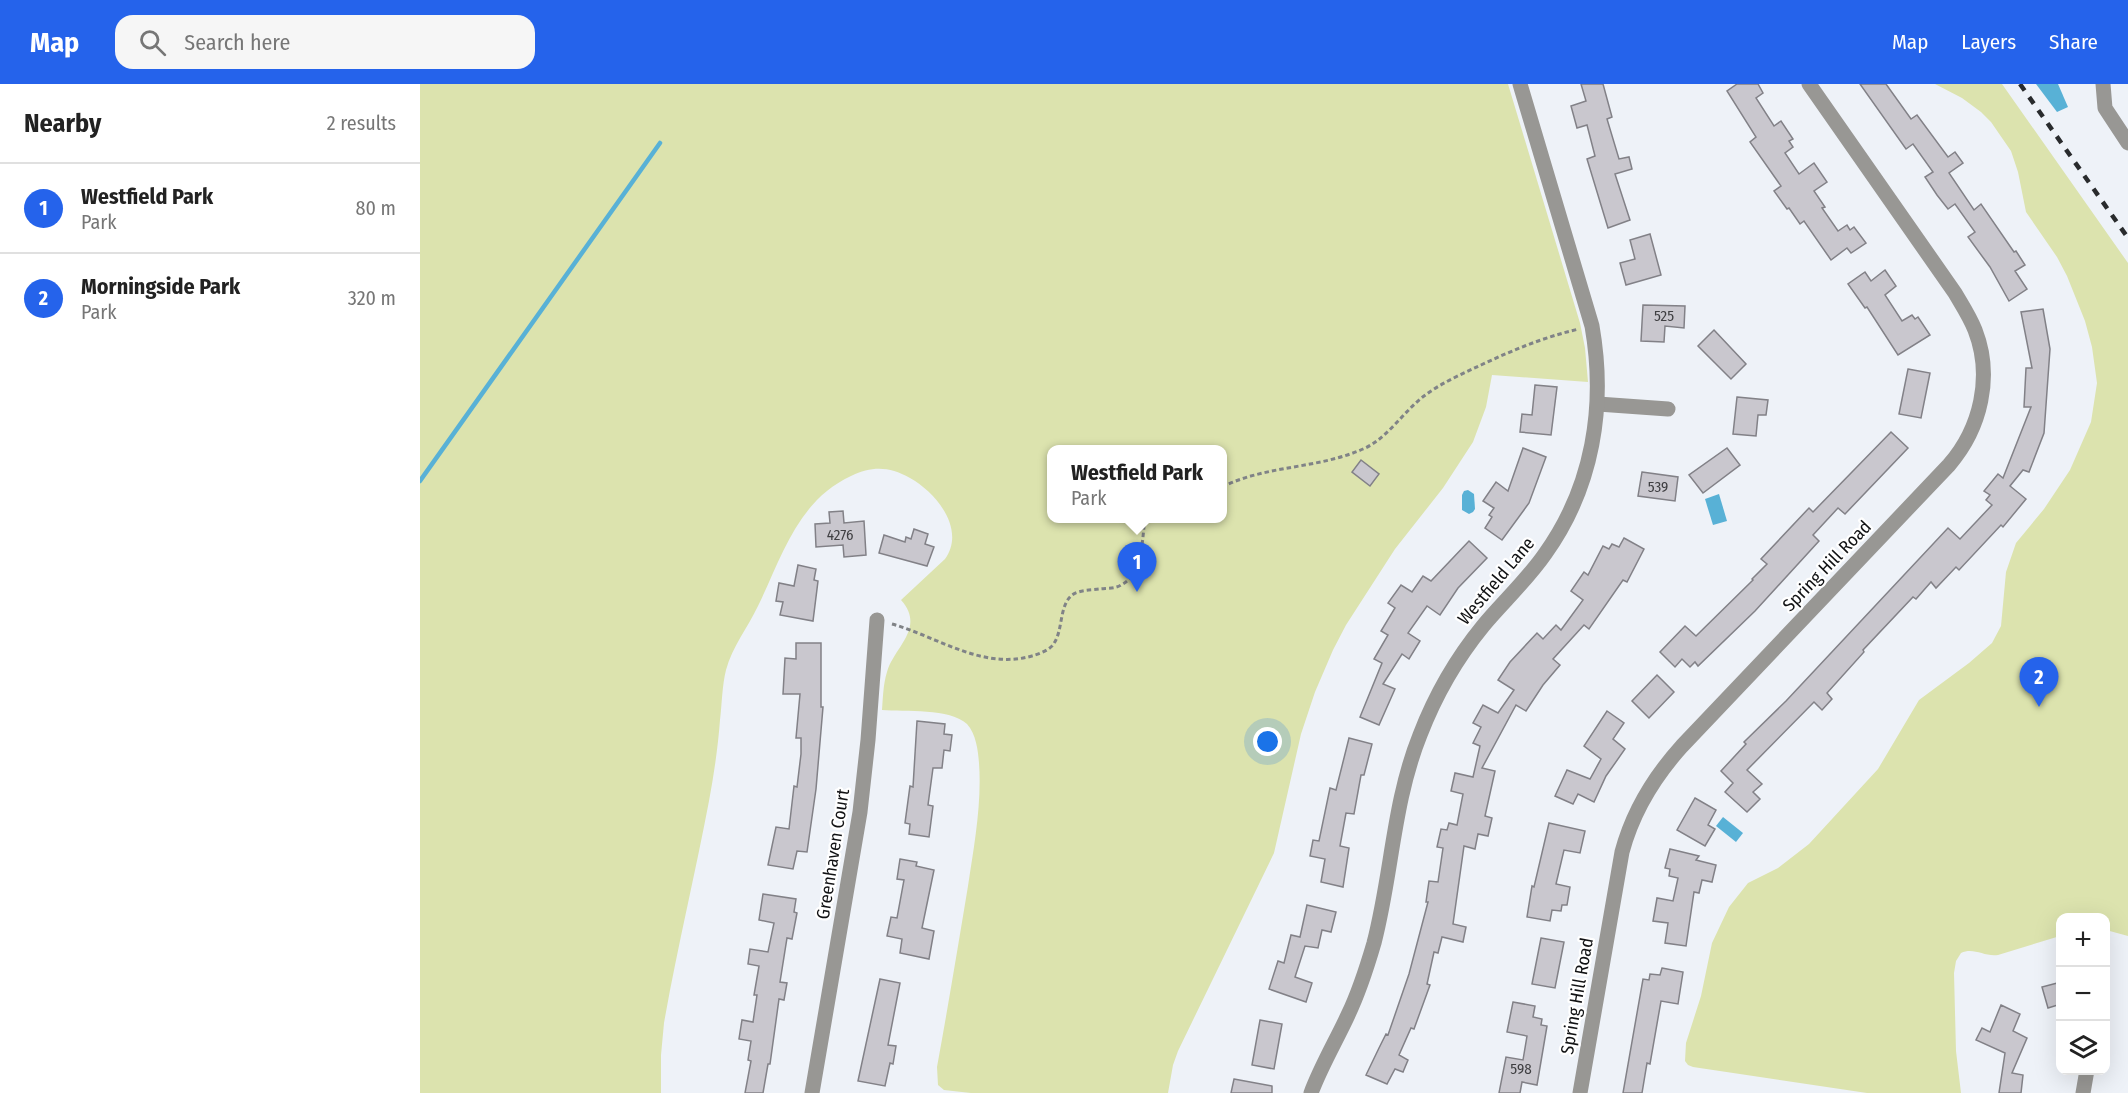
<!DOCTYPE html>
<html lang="en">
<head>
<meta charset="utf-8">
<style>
  body { margin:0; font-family:"Fira Sans Condensed",sans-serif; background:#f6f6f6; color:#222 }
  .controls { position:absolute; right:18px; bottom:18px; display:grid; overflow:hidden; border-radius:12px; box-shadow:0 6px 24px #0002 }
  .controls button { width:54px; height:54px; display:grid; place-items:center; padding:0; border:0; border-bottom:2px solid #e0e0e0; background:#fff; color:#222; font:30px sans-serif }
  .you { position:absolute; left:848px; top:658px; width:21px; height:21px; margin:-15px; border:4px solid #fff; border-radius:50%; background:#1a73e8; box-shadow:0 0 0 9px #1a73e833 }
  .badge { display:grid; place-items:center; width:39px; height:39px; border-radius:50%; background:#2563eb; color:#fff; font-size:20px; font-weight:700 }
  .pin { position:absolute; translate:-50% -50px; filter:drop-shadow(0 2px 3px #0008) }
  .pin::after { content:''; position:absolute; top:32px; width:21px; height:18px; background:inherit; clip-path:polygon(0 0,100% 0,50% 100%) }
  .popup { position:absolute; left:627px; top:361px; width:180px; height:78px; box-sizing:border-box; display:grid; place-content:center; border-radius:12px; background:#fff; filter:drop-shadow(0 2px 4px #0005); font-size:20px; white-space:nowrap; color:#767676 }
  .popup b { font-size:22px; color:#222 }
  .popup::after { content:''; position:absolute; left:50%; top:100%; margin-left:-12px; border:12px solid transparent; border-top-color:#fff }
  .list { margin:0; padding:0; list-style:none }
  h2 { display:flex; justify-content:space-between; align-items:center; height:78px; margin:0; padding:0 24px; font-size:26px }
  h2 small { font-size:20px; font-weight:400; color:#767676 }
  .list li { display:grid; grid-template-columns:39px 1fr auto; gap:18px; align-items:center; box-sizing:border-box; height:90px; padding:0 24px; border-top:2px solid #e0e0e0 }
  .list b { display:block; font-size:22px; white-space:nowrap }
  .list p { margin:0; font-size:20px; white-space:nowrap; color:#767676 }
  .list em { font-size:20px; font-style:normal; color:#767676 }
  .icon { flex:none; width:33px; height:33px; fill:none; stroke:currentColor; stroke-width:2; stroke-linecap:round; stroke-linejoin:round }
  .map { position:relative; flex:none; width:1708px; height:1009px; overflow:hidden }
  header { display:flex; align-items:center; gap:36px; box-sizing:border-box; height:84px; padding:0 30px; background:#2563eb; color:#fff }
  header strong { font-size:28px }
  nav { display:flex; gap:33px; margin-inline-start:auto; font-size:21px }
  .search { width:420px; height:54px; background:#f6f6f6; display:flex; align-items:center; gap:15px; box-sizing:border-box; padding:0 21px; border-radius:18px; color:#767676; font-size:22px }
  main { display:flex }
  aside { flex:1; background:#fff }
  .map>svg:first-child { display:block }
</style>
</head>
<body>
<header>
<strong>Map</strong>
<div class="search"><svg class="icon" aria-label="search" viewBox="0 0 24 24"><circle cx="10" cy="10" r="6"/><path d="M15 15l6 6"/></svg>Search here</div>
<nav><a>Map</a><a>Layers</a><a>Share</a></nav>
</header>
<main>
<aside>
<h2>Nearby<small>2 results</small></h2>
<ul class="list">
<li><span class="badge">1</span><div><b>Westfield Park</b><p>Park</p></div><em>80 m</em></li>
<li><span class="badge">2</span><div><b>Morningside Park</b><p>Park</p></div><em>320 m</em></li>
</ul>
</aside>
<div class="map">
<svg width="1708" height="1009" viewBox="0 0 1708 1009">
  <rect width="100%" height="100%" fill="#eef2f8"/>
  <g fill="#dce3ae" fill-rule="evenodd">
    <path d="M 0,0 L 1088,0 L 1160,239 L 1165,264 L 1168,298 L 1072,291 L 1066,323 L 1053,358 L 1023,404 L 975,465 L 926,541 L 913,566 L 895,608 L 881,650 L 854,769 L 758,967 L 753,981 L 748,1009 L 551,1009 L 524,1006 L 518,1001 L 517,983 C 528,923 538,862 548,802 C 554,762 562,719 559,679 C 558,666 556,650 547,640 C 530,624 485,628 462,626 C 463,614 463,601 467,588 C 474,563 506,544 481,516 L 525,475 C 546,446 517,409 490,394 C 469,382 452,382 431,392 C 377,417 362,473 338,522 C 328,543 312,563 306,586 C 302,602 302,620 300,636 C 298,663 294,690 289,717 C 275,791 257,865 244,939 L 241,971 L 241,1009 L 0,1009 ZM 632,366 L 802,366 L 802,434 L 632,434 Z"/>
    <path d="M 1515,0 L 1582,0 L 1708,179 L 1708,852 L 1686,846 L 1686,834 L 1640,834 L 1640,852 L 1578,871 C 1564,873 1554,863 1541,869 L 1536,877 L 1534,889 L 1536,967 L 1541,1009 L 1447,1009 L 1273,983 L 1268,981 L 1265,977 L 1266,959 L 1281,912 L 1292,859 L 1309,823 L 1328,799 L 1358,784 L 1389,760 L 1458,685 L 1499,616 L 1549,579 L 1572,559 L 1581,542 L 1586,488 L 1596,459 L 1624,425 L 1650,386 L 1671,338 L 1677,299 L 1672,263 L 1665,237 L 1647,192 L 1637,173 L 1606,128 L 1598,88 L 1591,67 L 1571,38 L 1561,28 L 1542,14 Z"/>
  </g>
  <g fill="#58b1d6">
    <path d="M 1616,0 L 1638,0 L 1648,23 L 1637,28 Z"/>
    <path d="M 1048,406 L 1054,410 L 1055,425 L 1053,428 L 1049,430 L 1042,426 L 1042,411 L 1044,407 Z"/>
    <path d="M 1299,410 L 1307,437 L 1293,441 L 1285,415 Z"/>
    <path d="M 1303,733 L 1323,749 L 1316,758 L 1296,742 Z"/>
  </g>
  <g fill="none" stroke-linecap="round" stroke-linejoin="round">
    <path stroke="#58b1d6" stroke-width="4.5" d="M 0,397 L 240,59"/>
  </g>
  <g fill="#c9c7ce" stroke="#828187" stroke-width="1.5">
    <path d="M 1161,0 L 1183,0 L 1192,33 L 1187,35 L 1199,75 L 1209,73 L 1212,85 L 1195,90 L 1210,136 L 1188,144 L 1167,75 L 1175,72 L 1167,41 L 1157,44 L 1151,22 L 1166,17 Z"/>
    <path d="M 1317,0 L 1338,0 L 1343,9 L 1336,14 L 1354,42 L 1361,37 L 1373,55 L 1369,57 L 1373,63 L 1365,69 L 1379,90 L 1394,79 L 1407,98 L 1394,107 L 1405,123 L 1402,124 L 1418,147 L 1427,141 L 1430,146 L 1434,143 L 1446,159 L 1431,169 L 1427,164 L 1411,176 L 1384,137 L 1380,140 L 1369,124 L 1367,125 L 1354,107 L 1361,102 L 1330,58 L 1336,53 L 1307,7 Z"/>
    <path d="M 1440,0 L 1466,0 L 1491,35 L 1497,31 L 1528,73 L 1535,68 L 1543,79 L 1529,89 L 1554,126 L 1561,120 L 1594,168 L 1596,167 L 1605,181 L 1595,187 L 1607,205 L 1589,217 L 1570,183 L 1548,153 L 1555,148 L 1535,120 L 1528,125 L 1517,111 L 1505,93 L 1513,88 L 1493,60 L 1486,65 Z"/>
    <path d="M 1230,150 L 1241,191 L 1206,201 L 1200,179 L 1215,175 L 1210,156 Z"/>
    <path d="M 1465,186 L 1476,202 L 1465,211 L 1482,237 L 1492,231 L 1495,235 L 1498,233 L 1510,251 L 1478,271 L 1447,223 L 1445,224 L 1428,200 L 1445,188 L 1451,197 Z"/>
    <path d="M 1223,221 L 1265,222 L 1264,244 L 1245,242 L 1244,258 L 1221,257 Z"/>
    <path d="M 1623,225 L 1630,265 L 1624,349 L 1609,388 L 1603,386 L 1590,402 L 1606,415 L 1583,443 L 1581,441 L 1539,486 L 1536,483 L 1516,504 L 1511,498 L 1496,515 L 1493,513 L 1443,566 L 1444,568 L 1407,609 L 1412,615 L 1402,626 L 1394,618 L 1327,686 L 1342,700 L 1333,708 L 1340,715 L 1327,728 L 1305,708 L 1313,699 L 1301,687 L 1326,660 L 1324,658 L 1366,617 L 1528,444 L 1540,455 L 1572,421 L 1566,416 L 1570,411 L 1564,407 L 1578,390 L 1583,394 L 1611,323 L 1604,323 L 1606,284 L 1612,284 L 1601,228 Z"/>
    <path d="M 1294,246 L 1326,280 L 1311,295 L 1278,262 Z"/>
    <path d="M 1488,285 L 1510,289 L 1501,334 L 1479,330 Z"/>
    <path d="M 1115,301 L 1137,303 L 1131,351 L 1100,348 L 1102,330 L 1112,331 Z"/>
    <path d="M 1317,313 L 1348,316 L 1346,331 L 1338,331 L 1336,352 L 1313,350 Z"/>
    <path d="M 1471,348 L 1488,364 L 1425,430 L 1418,424 L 1393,451 L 1399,457 L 1335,527 L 1278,582 L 1275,578 L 1270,583 L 1262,575 L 1255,583 L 1240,568 L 1265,542 L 1276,552 L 1333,496 L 1332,495 L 1347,480 L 1341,475 L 1389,424 L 1393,428 Z"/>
    <path d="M 1103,364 L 1126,373 L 1109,419 L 1082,456 L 1065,444 L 1072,433 L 1069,431 L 1074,424 L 1063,417 L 1076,398 L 1088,407 Z"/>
    <path d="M 1307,364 L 1320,381 L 1283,409 L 1269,391 Z"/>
    <path d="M 941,376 L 959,390 L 950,402 L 932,388 Z"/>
    <path d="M 1222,388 L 1258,393 L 1255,417 L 1218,412 Z"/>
    <path d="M 423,427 L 424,439 L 444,437 L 446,471 L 424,473 L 423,461 L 396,463 L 395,440 L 410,439 L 409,428 Z"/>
    <path d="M 494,445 L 508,450 L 505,460 L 514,463 L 507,482 L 459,469 L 464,451 L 485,458 L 486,453 L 491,455 Z"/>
    <path d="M 1204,454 L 1224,465 L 1207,498 L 1203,496 L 1169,545 L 1164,541 L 1133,575 L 1140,581 L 1123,601 L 1106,627 L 1096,621 L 1062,684 L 1075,687 L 1065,732 L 1072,734 L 1068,752 L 1058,750 L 1055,765 L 1044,762 L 1033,840 L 1046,843 L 1043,858 L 1022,853 L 1018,869 L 1014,868 L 1007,900 L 1010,901 L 994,945 L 991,944 L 979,971 L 988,976 L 983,988 L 975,985 L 967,1000 L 946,991 L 959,964 L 966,950 L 968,951 L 989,890 L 1008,818 L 1006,818 L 1009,797 L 1018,798 L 1023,764 L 1017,763 L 1021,745 L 1027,746 L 1029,739 L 1037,741 L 1043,710 L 1031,707 L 1035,689 L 1053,693 L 1060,662 L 1053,659 L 1061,643 L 1053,639 L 1063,621 L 1078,629 L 1094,606 L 1078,596 L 1090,578 L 1117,549 L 1123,555 L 1136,541 L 1141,546 L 1163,516 L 1151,507 L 1164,488 L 1168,491 L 1183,462 L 1189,465 L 1192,460 L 1199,463 Z"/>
    <path d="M 1049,457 L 1067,474 L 1038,504 L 1020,531 L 1007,522 L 988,549 L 1000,557 L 989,575 L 982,570 L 963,600 L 975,605 L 959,641 L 940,633 L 962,579 L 954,575 L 968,551 L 961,547 L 975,524 L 968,519 L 981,501 L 992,508 L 1003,492 L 1011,497 Z"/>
    <path d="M 378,481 L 396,485 L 394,496 L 398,497 L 393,537 L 360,531 L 363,518 L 356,517 L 359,499 L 374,502 Z"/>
    <path d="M 376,559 L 401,559 L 401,623 L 403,623 L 396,705 L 387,768 L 377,767 L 373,785 L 348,781 L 356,743 L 369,745 L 374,702 L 377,703 L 381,670 L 381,654 L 376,654 L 380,610 L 363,610 L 365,574 L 376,575 Z"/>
    <path d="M 1237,591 L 1254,608 L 1229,634 L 1212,617 Z"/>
    <path d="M 1187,627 L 1204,639 L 1193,655 L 1205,665 L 1186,692 L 1174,718 L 1158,710 L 1153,720 L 1135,712 L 1147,686 L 1170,695 L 1181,675 L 1164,662 Z"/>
    <path d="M 497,637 L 525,640 L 524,650 L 532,651 L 530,667 L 524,666 L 522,684 L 513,684 L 508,721 L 513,722 L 509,753 L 489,750 L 490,740 L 485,739 L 490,702 L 493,703 Z"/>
    <path d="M 929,654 L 952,660 L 944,691 L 941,691 L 934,730 L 926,729 L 920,762 L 929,764 L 923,803 L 901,798 L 905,775 L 890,772 L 893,756 L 899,757 L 910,704 L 916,706 Z"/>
    <path d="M 1275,714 L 1296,726 L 1288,741 L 1295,745 L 1285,762 L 1257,746 Z"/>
    <path d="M 1129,739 L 1165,747 L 1160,769 L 1144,766 L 1136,800 L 1150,803 L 1147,821 L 1142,821 L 1141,827 L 1132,826 L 1130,837 L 1107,833 L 1112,802 L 1114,803 Z"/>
    <path d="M 1250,765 L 1279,772 L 1276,776 L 1296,781 L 1292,798 L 1282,796 L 1279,809 L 1274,808 L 1266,862 L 1245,859 L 1248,839 L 1233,837 L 1237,814 L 1253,817 L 1258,794 L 1249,792 L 1250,785 L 1245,784 Z"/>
    <path d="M 480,775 L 497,778 L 496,782 L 514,786 L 502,844 L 514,847 L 509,875 L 480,869 L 482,855 L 467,852 L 471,833 L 477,834 L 484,796 L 477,795 Z"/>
    <path d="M 343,810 L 376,815 L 374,828 L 377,829 L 372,855 L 367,854 L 360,898 L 367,899 L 364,916 L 359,915 L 350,980 L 348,980 L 343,1009 L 325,1009 L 331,977 L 328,976 L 331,957 L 319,955 L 322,936 L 333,938 L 337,911 L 334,911 L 339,882 L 328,880 L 330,865 L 348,868 L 354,839 L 339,836 Z"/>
    <path d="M 887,821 L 916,828 L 911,848 L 902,846 L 898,864 L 885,862 L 875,893 L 892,899 L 886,918 L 849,905 L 858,877 L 864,879 L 871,851 L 880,853 Z"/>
    <path d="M 1121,854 L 1144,858 L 1135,904 L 1112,900 Z"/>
    <path d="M 1242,884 L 1263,888 L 1258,920 L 1241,917 L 1230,980 L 1227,979 L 1222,1009 L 1203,1009 L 1223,895 L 1229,896 L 1230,890 L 1240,891 Z"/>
    <path d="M 460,895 L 480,899 L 468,961 L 476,962 L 473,980 L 470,979 L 465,1002 L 438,997 Z"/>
    <path d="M 1641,898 L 1641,920 L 1628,924 L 1622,903 Z"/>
    <path d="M 1093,918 L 1115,922 L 1113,933 L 1122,935 L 1121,941 L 1127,942 L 1117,1001 L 1102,998 L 1100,1009 L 1079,1009 L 1086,973 L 1103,976 L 1107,952 L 1087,948 Z"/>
    <path d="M 1581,921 L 1600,930 L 1593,947 L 1607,954 L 1592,989 L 1603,991 L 1601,1009 L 1579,1009 L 1585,969 L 1556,956 L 1562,944 L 1570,948 Z"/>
    <path d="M 840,936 L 862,940 L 854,985 L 832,981 Z"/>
    <path d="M 814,995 L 852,1002 L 852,1009 L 811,1009 Z"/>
  </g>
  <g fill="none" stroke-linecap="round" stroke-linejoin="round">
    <g stroke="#808387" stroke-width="3" stroke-dasharray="4.5 3" stroke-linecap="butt">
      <path d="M 802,403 C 846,381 898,385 943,365 C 967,355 983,328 1004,312 C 1021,299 1042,290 1061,281 C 1093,266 1124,253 1159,245"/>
      <path d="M 472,540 C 518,553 562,586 612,572 C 619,570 627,567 632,562 C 644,548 638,523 652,511 C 659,506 671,506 679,505 C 686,504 695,505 701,501 C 723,491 722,455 725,434"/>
    </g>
    <g stroke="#989794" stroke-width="15">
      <path d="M 1683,0 L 1685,24 L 1708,59"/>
      <path d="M 1178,320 L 1248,325"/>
      <path d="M 392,1009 L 440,728 L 448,656 L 457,536"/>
      <path d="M 891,1009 C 901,982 916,957 928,931 C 939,908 947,883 954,859 C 972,790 973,718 1000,651 C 1015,612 1036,575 1063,542 C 1083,518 1107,496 1125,470 C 1173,403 1186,322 1172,242 L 1100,0"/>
      <path d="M 1160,1009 L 1202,768 C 1213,727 1234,693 1262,662 L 1529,381 C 1561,344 1573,292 1555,246 C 1550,233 1542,221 1535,209 L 1389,0"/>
      <path d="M 1663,1009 L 1667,986"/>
    </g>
    <path stroke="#292b2d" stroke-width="4.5" stroke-dasharray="8 8" stroke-linecap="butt" d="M 1600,0 L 1708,154"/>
  </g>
  <g text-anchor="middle" stroke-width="4.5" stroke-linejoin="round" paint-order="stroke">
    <g font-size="15" fill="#3f3f42">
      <text x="1244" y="237">525</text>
      <text x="1238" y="408">539</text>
      <text x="420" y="456">4276</text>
      <text x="1101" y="990">598</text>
    </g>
    <g font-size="18" fill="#111214" stroke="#fff">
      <text transform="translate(1407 482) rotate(-46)" y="6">Spring Hill Road</text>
      <text transform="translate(1076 497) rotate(-50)" y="6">Westfield Lane</text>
      <text transform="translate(413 770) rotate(-81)" y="6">Greenhaven Court</text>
      <text transform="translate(1157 912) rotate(-80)" y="6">Spring Hill Road</text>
    </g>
  </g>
</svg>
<div class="controls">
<button>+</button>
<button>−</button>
<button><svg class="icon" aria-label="layers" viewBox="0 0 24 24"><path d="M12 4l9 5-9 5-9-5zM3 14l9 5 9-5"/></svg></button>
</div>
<div class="you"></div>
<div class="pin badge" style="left:717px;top:508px">1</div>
<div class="popup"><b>Westfield Park</b>Park</div>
<div class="pin badge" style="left:1619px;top:623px">2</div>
</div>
</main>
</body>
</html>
